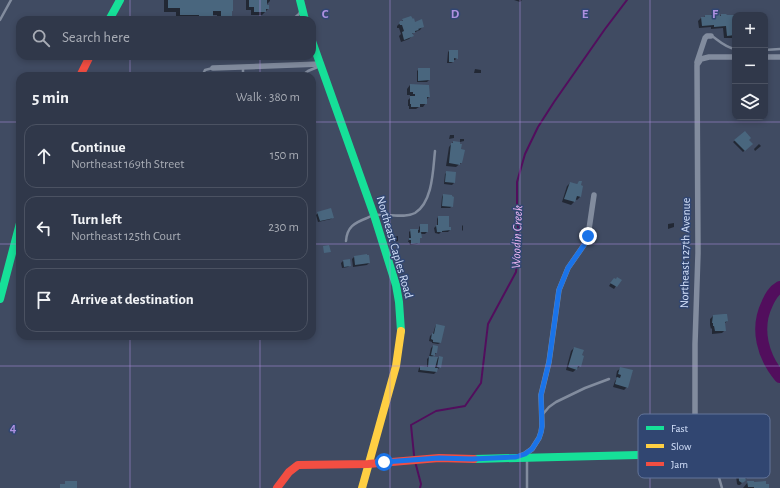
<!DOCTYPE html>
<html lang="en">
<head>
<meta charset="utf-8">
<style>
  body { margin:0; font-family:"Alegreya Sans",sans-serif; background:#3c4354; color:#f1f3f6 }
  .controls { position:absolute; right:12px; top:12px; display:grid; overflow:hidden; border-radius:8px; box-shadow:0 2px 6px #0003 }
  .controls button { width:36px; height:36px; display:grid; place-items:center; padding:0; border:0; border-bottom:1px solid #4b5262; background:#30384a; color:#f1f3f6; font:20px sans-serif }
  .stop { position:absolute; width:12px; height:12px; margin:-9px; border:3px solid #1a73e8; border-radius:50%; background:#fff }
  .stop.end { background:#1a73e8; border-color:#fff; box-shadow:0 1px 4px #0008 }
  .list { margin:0; padding:0; list-style:none }
  h2 { display:flex; justify-content:space-between; align-items:center; height:52px; margin:0; padding:0 16px; font-size:17px }
  h2 small { font-size:13px; font-weight:400; color:#a8acb5 }
  .list li { display:grid; grid-template-columns:26px 1fr auto; gap:12px; align-items:center; box-sizing:border-box; height:64px; margin:0 8px 8px; padding:0 8px; border:1px solid #4b5262; border-radius:12px }
  .list b { display:block; font-size:15px; white-space:nowrap }
  .list p { margin:0; font-size:13px; white-space:nowrap; color:#a8acb5 }
  .list em { font-size:13px; font-style:normal; color:#a8acb5 }
  .icon { flex:none; width:22px; height:22px; fill:none; stroke:currentColor; stroke-width:2; stroke-linecap:round; stroke-linejoin:round }
  .map { position:relative; flex:none; width:780px; height:488px; overflow:hidden }
  .search { position:absolute; background:#30384a; box-shadow:0 2px 6px #0003; left:16px; top:16px; width:300px; height:44px; display:flex; align-items:center; gap:10px; box-sizing:border-box; padding:0 14px; border-radius:12px; color:#a8acb5; font-size:15px }
  .panel { position:absolute; background:#30384a; box-shadow:0 2px 6px #0003; left:16px; top:72px; width:300px; height:268px; border-radius:12px }
  .map>svg:first-child { display:block }
</style>
</head>
<body>
<div class="map">
<svg width="780" height="488" viewBox="0 0 780 488">
  <rect width="100%" height="100%" fill="#404b62"/>
  <g fill="#0007">
    <path d="M 164,0 L 232,0 L 232,11 L 231,13 L 231,18 L 229,20 L 217,20 L 217,15 L 212,15 L 212,20 L 195,20 L 195,19 L 176,19 L 176,12 L 164,12 Z"/>
    <path d="M 246,0 L 270,0 L 270,1 L 267,4 L 266,4 L 268,9 L 262,15 L 251,15 L 251,10 L 246,10 Z"/>
    <path d="M 514,0 L 522,0 L 520,2 Z"/>
    <path d="M 713,13 L 719,17 L 721,15 L 735,19 L 735,34 L 732,38 L 724,38 L 723,28 L 711,29 L 711,27 L 699,28 L 698,21 L 701,18 L 704,18 L 705,16 L 710,16 Z"/>
    <path d="M 403,20 L 415,23 L 423,26 L 420,30 L 413,33 L 412,34 L 412,36 L 409,39 L 401,42 L 399,36 L 401,34 L 399,28 L 397,28 L 397,26 Z"/>
    <path d="M 449,51 L 457,58 L 455,60 L 453,60 L 453,62 L 451,63 L 447,63 L 448,52 Z"/>
    <path d="M 419,69 L 429,80 L 427,82 L 417,82 L 417,71 Z"/>
    <path d="M 475,69 L 481,70 L 481,73 L 474,73 Z"/>
    <path d="M 410,85 L 429,97 L 426,100 L 426,103 L 423,107 L 419,107 L 416,109 L 409,109 L 409,106 L 408,106 L 408,100 L 410,98 L 410,95 L 407,95 L 407,89 Z"/>
    <path d="M 744,133 L 748,140 L 752,144 L 743,152 L 733,142 Z"/>
    <path d="M 450,135 L 454,135 L 454,138 L 449,139 Z"/>
    <path d="M 460,139 L 464,139 L 464,141 L 460,142 Z"/>
    <path d="M 453,142 L 461,163 L 456,167 L 446,166 L 449,147 Z"/>
    <path d="M 759,144 L 761,146 L 755,151 L 754,149 Z"/>
    <path d="M 447,172 L 455,173 L 454,183 L 452,185 L 444,184 L 445,174 Z"/>
    <path d="M 579,182 L 580,197 L 577,200 L 575,199 L 574,202 L 571,205 L 562,202 L 567,186 L 570,183 L 576,185 Z"/>
    <path d="M 443,195 L 452,206 L 450,208 L 441,208 L 442,197 Z"/>
    <path d="M 318,213 L 333,217 L 331,219 L 318,222 L 316,215 Z"/>
    <path d="M 438,217 L 450,230 L 448,232 L 441,232 L 439,234 L 435,233 L 434,228 L 437,225 L 437,219 Z"/>
    <path d="M 674,223 L 674,227 L 668,229 L 668,224 Z"/>
    <path d="M 421,225 L 427,232 L 425,234 L 421,234 L 421,237 L 419,239 L 419,242 L 417,244 L 410,245 L 409,242 L 408,242 L 409,239 L 409,232 L 411,230 L 419,230 L 419,227 Z"/>
    <path d="M 463,225 L 463,230 L 462,231 L 462,226 Z"/>
    <path d="M 312,230 L 313,230 L 314,236 L 312,238 Z"/>
    <path d="M 398,236 L 398,241 L 394,242 L 394,237 Z"/>
    <path d="M 366,255 L 369,263 L 367,265 L 353,267 L 352,259 L 354,257 Z"/>
    <path d="M 349,260 L 350,265 L 348,267 L 342,268 L 341,263 L 343,261 Z"/>
    <path d="M 620,280 L 614,289 L 609,286 L 612,281 Z"/>
    <path d="M 713,316 L 727,321 L 725,323 L 725,330 L 722,333 L 712,334 L 712,328 L 711,329 L 710,325 L 710,319 Z"/>
    <path d="M 436,325 L 440,343 L 438,344 L 432,343 L 432,342 L 429,341 L 430,336 L 432,334 L 433,334 L 435,327 Z"/>
    <path d="M 433,346 L 436,353 L 432,357 L 438,358 L 439,357 L 442,357 L 440,367 L 438,369 L 436,369 L 436,372 L 434,374 L 418,372 L 419,368 L 421,367 L 427,367 L 427,359 L 429,357 L 431,348 Z"/>
    <path d="M 574,348 L 581,356 L 580,366 L 573,372 L 566,370 L 571,351 Z"/>
    <path d="M 621,368 L 627,387 L 624,390 L 613,387 L 615,381 L 618,378 L 616,377 L 617,371 Z"/>
    <path d="M 742,460 L 750,475 L 740,485 L 738,485 L 737,484 L 735,467 Z"/>
    <path d="M 748,482 L 765,485 L 768,488 L 743,488 Z"/>
  </g>
  <g fill="none" stroke-linecap="round" stroke-linejoin="round">
    <g stroke="#520e5d" stroke-width="2">
      <path d="M 414,455 L 411,425 L 436,411 L 465,406 L 481,383 L 488,324 L 516,272 L 519,242 L 517,212 L 517,182 L 525,154 L 538,127 L 554,102 L 605,29 L 627,0"/>
      <path d="M 416,465 L 421,484 L 420,488"/>
    </g>
    <path stroke="#520e5d" stroke-width="12" d="M 780,287 C 773,291 770,297 767,304 C 755,329 763,357 780,377"/>
  </g>
  <g fill="#49667e">
    <path d="M 168,0 L 233,0 L 233,11 L 232,11 L 232,19 L 221,19 L 221,11 L 213,11 L 213,20 L 199,20 L 199,15 L 180,15 L 180,8 L 168,8 Z"/>
    <path d="M 249,0 L 267,0 L 267,5 L 269,5 L 269,9 L 266,9 L 266,12 L 254,12 L 254,7 L 249,7 Z"/>
    <path d="M 713,12 L 719,12 L 720,16 L 721,16 L 721,14 L 726,14 L 727,15 L 734,15 L 734,18 L 735,18 L 735,35 L 727,36 L 726,26 L 714,27 L 714,25 L 702,26 L 701,17 L 705,17 L 705,15 L 713,15 Z"/>
    <path d="M 411,16 L 413,19 L 414,18 L 415,22 L 422,19 L 424,27 L 418,29 L 419,30 L 415,31 L 415,33 L 412,33 L 414,36 L 404,40 L 402,32 L 404,31 L 402,25 L 400,25 L 399,23 L 400,21 L 403,21 L 402,19 Z"/>
    <rect x="155" y="17" width="19" height="3"/>
    <path d="M 449,50 L 458,50 L 458,59 L 454,58 L 454,62 L 449,62 Z"/>
    <path d="M 418,68 L 430,68 L 430,80 L 418,81 Z"/>
    <path d="M 410,84 L 429,85 L 430,97 L 427,97 L 427,104 L 420,104 L 420,107 L 411,107 L 411,104 L 410,104 L 410,96 L 415,96 L 415,94 L 413,94 L 413,92 L 410,92 Z"/>
    <path d="M 745,131 L 751,138 L 749,140 L 753,144 L 745,151 L 734,140 Z"/>
    <path d="M 453,141 L 460,142 L 460,144 L 462,144 L 461,149 L 465,150 L 463,159 L 462,163 L 460,163 L 460,165 L 449,163 L 451,143 L 453,143 Z"/>
    <path d="M 446,171 L 456,172 L 455,183 L 445,182 Z"/>
    <path d="M 579,181 L 582,181 L 581,185 L 583,186 L 581,197 L 577,196 L 575,202 L 564,199 L 570,182 L 577,184 Z"/>
    <path d="M 443,194 L 452,195 L 452,196 L 454,197 L 453,207 L 442,206 Z"/>
    <path d="M 331,208 L 334,218 L 320,221 L 317,212 Z"/>
    <path d="M 438,216 L 449,216 L 449,227 L 451,227 L 451,230 L 442,231 L 442,232 L 437,232 L 436,225 L 438,225 Z"/>
    <rect x="420" y="224" width="8" height="8"/>
    <path d="M 410,229 L 418,229 L 418,233 L 421,232 L 422,238 L 420,238 L 420,243 L 411,244 L 411,240 L 409,240 L 409,238 L 411,238 Z"/>
    <path d="M 329,245 L 331,252 L 324,253 L 323,246 Z"/>
    <path d="M 367,254 L 367,255 L 369,255 L 370,263 L 355,265 L 354,256 Z"/>
    <path d="M 350,259 L 351,266 L 344,267 L 343,260 Z"/>
    <path d="M 617,277 L 622,280 L 617,287 L 610,283 L 614,278 L 616,279 Z"/>
    <path d="M 724,314 L 727,314 L 728,321 L 725,322 L 726,331 L 715,331 L 714,326 L 713,326 L 713,323 L 712,323 L 713,315 Z"/>
    <path d="M 436,324 L 445,326 L 441,343 L 433,342 L 433,340 L 431,339 L 432,333 L 434,334 Z"/>
    <path d="M 433,345 L 438,346 L 437,353 L 435,353 L 435,356 L 431,355 Z"/>
    <path d="M 574,347 L 584,350 L 582,355 L 584,356 L 581,367 L 578,366 L 577,370 L 568,367 Z"/>
    <path d="M 429,356 L 438,357 L 435,368 L 438,368 L 437,372 L 420,370 L 420,366 L 428,367 Z"/>
    <path d="M 439,356 L 443,357 L 441,368 L 437,367 Z"/>
    <path d="M 620,367 L 633,370 L 628,388 L 615,384 L 617,377 L 620,378 L 621,375 L 618,374 Z"/>
    <path d="M 746,458 L 747,459 L 748,466 L 750,466 L 751,475 L 749,475 L 749,477 L 745,477 L 746,480 L 744,482 L 742,483 L 739,481 L 738,463 L 741,462 L 741,459 Z"/>
    <path d="M 65,481 L 77,481 L 77,488 L 60,488 L 60,484 L 65,484 Z"/>
    <path d="M 747,481 L 754,481 L 754,482 L 766,481 L 766,484 L 769,484 L 769,488 L 754,488 L 754,487 L 748,487 Z"/>
  </g>
  <g fill="none" stroke-linecap="round" stroke-linejoin="round">
    <g stroke="#828c9e" stroke-width="2.5">
      <path d="M 0,20 L 11,0"/>
      <path d="M 292,20 L 299,14 L 300,12"/>
      <path d="M 712,36 C 719,41 726,48 735,49"/>
      <path d="M 765,50 L 780,49"/>
      <path d="M 243,67 L 243,76"/>
      <path d="M 202,76 L 205,70 L 213,68"/>
      <path d="M 301,76 L 308,71 L 320,66"/>
      <path d="M 346,241 C 347,227 354,223 367,218 C 369,217 372,215 375,215 C 387,213 404,219 415,213 C 433,202 433,169 435,151"/>
      <path d="M 543,414 L 549,407 L 556,402 L 585,388 L 609,379"/>
      <path d="M 705,453 C 716,461 718,475 722,488"/>
      <path d="M 527,460 L 527,488"/>
    </g>
    <g stroke="#828c9e" stroke-width="5.5">
      <path d="M 765,57 L 780,57"/>
      <path d="M 697,62 L 705,38 L 707,36 L 711,36"/>
      <path d="M 213,68 L 320,64"/>
      <path d="M 685,453 C 692,447 694,442 695,433 L 695,344 L 698,253 L 697,65 L 701,59 L 709,57 L 735,57"/>
      <path d="M 520,456 L 525,454 L 532,449 L 539,438 L 541,432 L 542,426 L 541,395 L 549,362 L 559,290 L 568,268 L 584,245 L 588,236 L 594,195"/>
    </g>
    <g stroke="#16e098" stroke-width="8">
      <path d="M 300,0 L 305,20"/>
      <path d="M 109,20 L 120,0"/>
      <path d="M 312,41 L 374,215 L 396,285 L 399,302 L 401,331"/>
      <path d="M 0,299 L 20,223"/>
      <path d="M 474,459 L 678,454 L 746,447"/>
    </g>
    <path stroke="#ffcf43" stroke-width="8" d="M 362,488 L 396,366 L 401,331"/>
    <g stroke="#f24e42" stroke-width="8">
      <path d="M 80,76 L 90,56"/>
      <path d="M 277,488 L 289,472 L 298,465 L 368,464 L 439,458 L 474,459"/>
    </g>
  </g>
  <g fill="none" stroke-linecap="round" stroke-linejoin="round">
    <path stroke="#1a73e8" stroke-width="5" d="M 384,462 L 439,458 L 472,459 L 516,457 L 525,454 L 532,449 L 539,438 L 541,432 L 542,426 L 541,395 L 549,362 L 559,290 L 568,268 L 584,245 L 588,236"/>
  </g>
  <path fill="none" stroke="#ac90e0" stroke-width="1" stroke-opacity="0.55" d="M 130,0 L 130,20M 260,0 L 260,20M 390,0 L 390,488M 520,0 L 520,488M 650,0 L 650,488M 130,56 L 130,76M 260,56 L 260,76M 0,122 L 20,122M 312,122 L 780,122M 0,244 L 20,244M 312,244 L 780,244M 130,336 L 130,488M 260,336 L 260,488M 0,366 L 780,366"/>
  <g text-anchor="middle" stroke-width="3" stroke-linejoin="round" paint-order="stroke">
    <g font-size="12" fill="#d4e1fb" stroke="#314671">
      <text transform="translate(395 247) rotate(74)" y="4">Northeast Caples Road</text>
      <text transform="translate(685 253) rotate(-89)" y="4">Northeast 127th Avenue</text>
    </g>
    <g font-size="13" font-style="italic" fill="#f1b8f6" stroke="#314671">
      <text transform="translate(516 237) rotate(-88)" y="5">Woodin Creek</text>
    </g>
  </g>
  <rect x="638" y="414" width="132" height="64" rx="6" fill="#314671" stroke="#62749a" stroke-width="1"/>
  <rect x="646" y="426" width="18" height="4" fill="#16e098"/>
  <rect x="646" y="444" width="18" height="4" fill="#ffcf43"/>
  <rect x="646" y="462" width="18" height="4" fill="#f24e42"/>
  <g font-size="11" fill="#d4e1fb">
    <text x="671" y="432">Fast</text>
    <text x="671" y="450">Slow</text>
    <text x="671" y="468">Jam</text>
  </g>
  <g font-size="13" text-anchor="middle" font-weight="bold" fill="#ac90e0" stroke="#314671" stroke-width="3" stroke-linejoin="round" paint-order="stroke">
    <text x="325" y="18">C</text>
    <text x="455" y="18">D</text>
    <text x="585" y="18">E</text>
    <text x="715" y="18">F</text>
    <text x="13" y="432">4</text>
  </g>
</svg>
<div class="controls">
<button>+</button>
<button>−</button>
<button><svg class="icon" aria-label="layers" viewBox="0 0 24 24"><path d="M12 4l9 5-9 5-9-5zM3 14l9 5 9-5"/></svg></button>
</div>
<div class="stop" style="left:384px;top:462px"></div>
<div class="stop end" style="left:588px;top:236px"></div>
<div class="search"><svg class="icon" aria-label="search" viewBox="0 0 24 24"><circle cx="10" cy="10" r="6"/><path d="M15 15l6 6"/></svg>Search here</div>
<section class="panel">
<h2>5 min<small>Walk · 380 m</small></h2>
<ul class="list">
<li><svg class="icon" aria-label="ahead" viewBox="0 0 24 24"><path d="M12 20V5M6 11l6-6 6 6"/></svg><div><b>Continue</b><p>Northeast 169th Street</p></div><em>150 m</em></li>
<li><svg class="icon" aria-label="left" viewBox="0 0 24 24"><path d="M17 20v-9H6M10 6l-5 5 5 5"/></svg><div><b>Turn left</b><p>Northeast 125th Court</p></div><em>230 m</em></li>
<li><svg class="icon" aria-label="arrive" viewBox="0 0 24 24"><path d="M6 21V4h12l-3 4 3 4H6"/></svg><div><b>Arrive at destination</b></div></li>
</ul>
</section>
</div>
</body>
</html>
